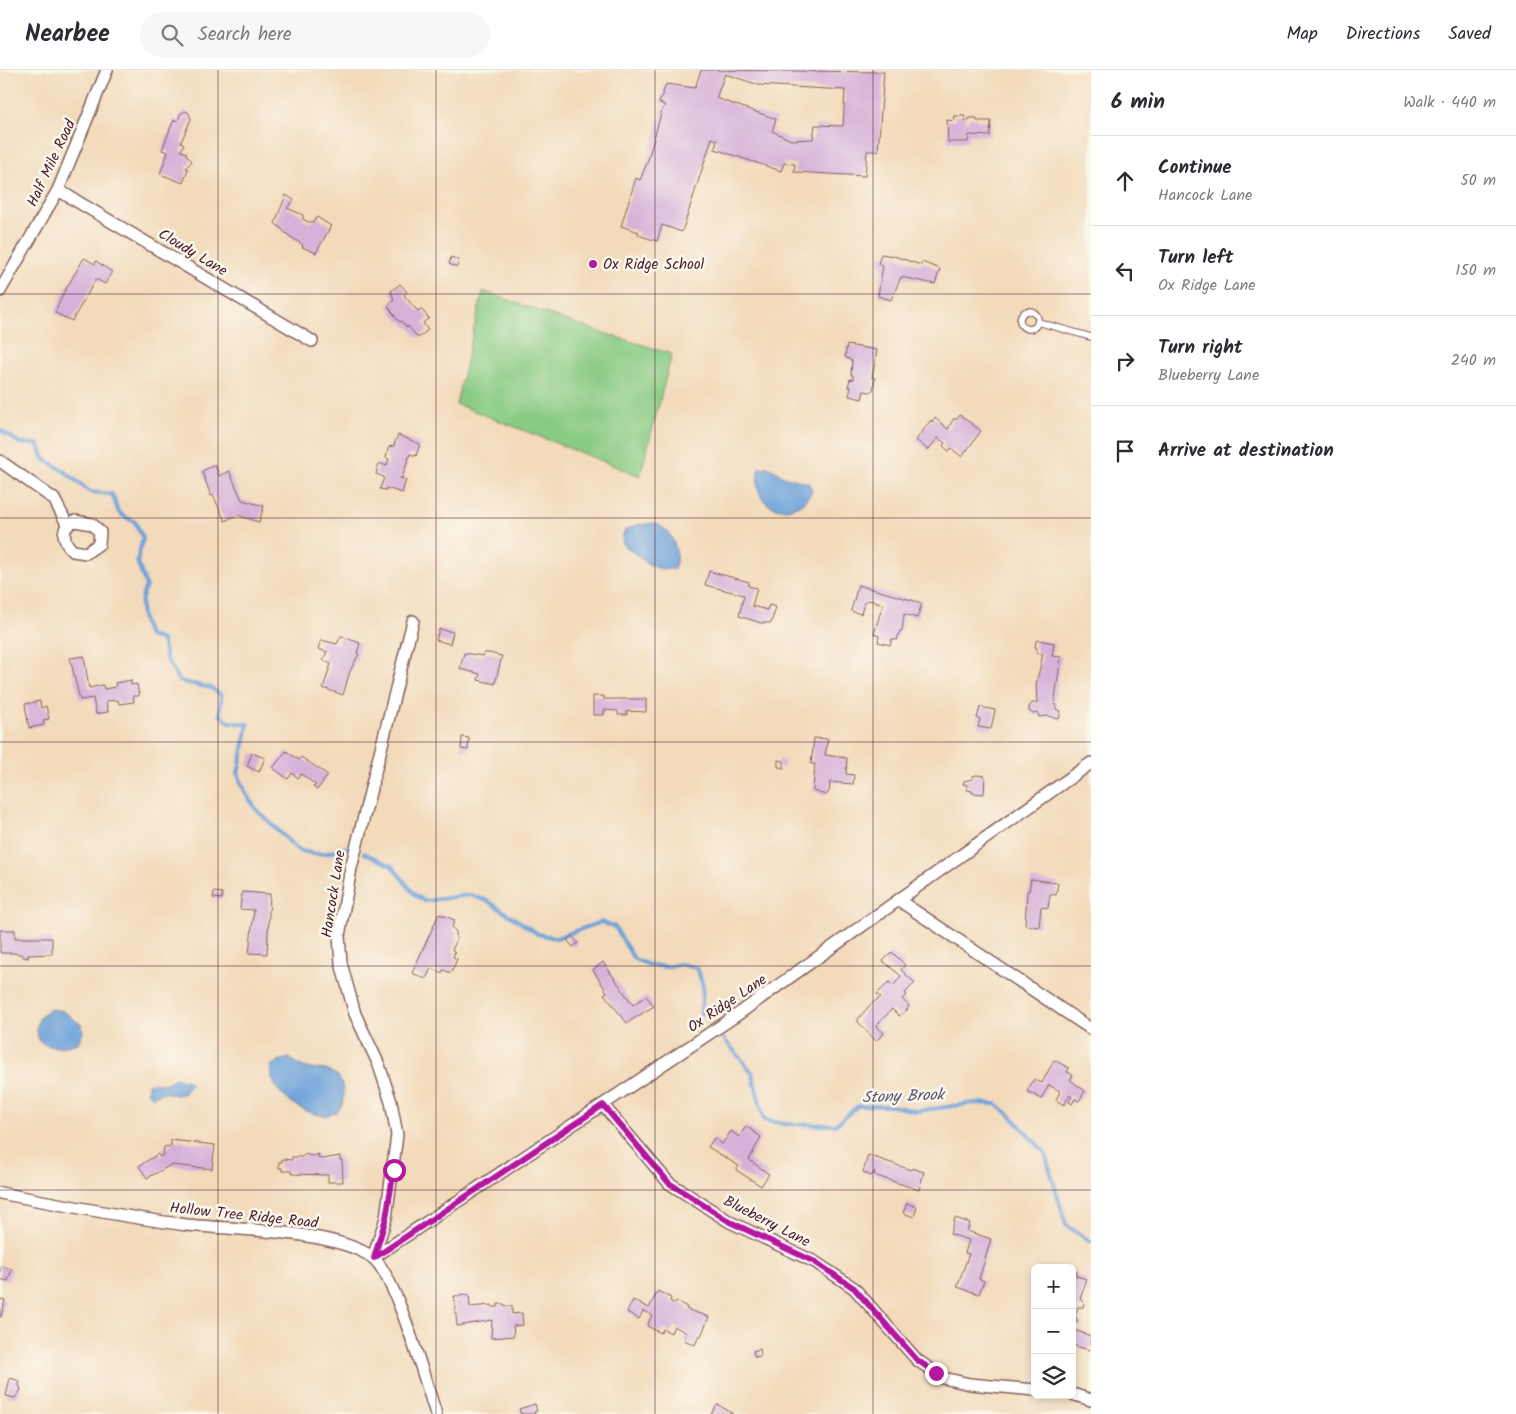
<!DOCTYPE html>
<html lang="en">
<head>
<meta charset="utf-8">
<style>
  body { margin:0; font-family:Kalam,sans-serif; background:#f7f7f7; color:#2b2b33 }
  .controls { position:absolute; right:15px; bottom:15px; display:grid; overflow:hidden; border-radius:8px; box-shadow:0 2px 8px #0003 }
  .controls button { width:45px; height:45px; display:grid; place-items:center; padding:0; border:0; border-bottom:1px solid #e1e1e2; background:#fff; color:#2b2b33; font:25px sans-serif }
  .stop { position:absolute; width:15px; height:15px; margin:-11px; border:4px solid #b5179e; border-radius:50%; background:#fff }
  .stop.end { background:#b5179e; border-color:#fff; box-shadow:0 1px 5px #0008 }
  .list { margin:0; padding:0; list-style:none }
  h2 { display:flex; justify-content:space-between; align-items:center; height:65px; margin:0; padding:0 20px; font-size:21px }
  h2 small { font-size:16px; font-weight:400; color:#7c7c81 }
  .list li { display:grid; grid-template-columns:32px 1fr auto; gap:15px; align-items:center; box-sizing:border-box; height:90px; padding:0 20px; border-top:1px solid #e1e1e2 }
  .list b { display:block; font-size:19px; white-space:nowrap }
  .list p { margin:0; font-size:16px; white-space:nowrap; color:#7c7c81 }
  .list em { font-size:16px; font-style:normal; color:#7c7c81 }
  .icon { flex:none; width:28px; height:28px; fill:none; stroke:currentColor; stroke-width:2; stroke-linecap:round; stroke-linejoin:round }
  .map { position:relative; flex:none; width:1091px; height:1344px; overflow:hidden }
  header { display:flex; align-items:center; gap:30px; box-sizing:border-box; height:70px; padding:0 25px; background:#fff; border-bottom:1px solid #e1e1e2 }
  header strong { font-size:24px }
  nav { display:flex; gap:28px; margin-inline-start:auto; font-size:18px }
  .search { width:350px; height:45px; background:#f7f7f7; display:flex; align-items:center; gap:12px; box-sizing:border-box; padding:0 18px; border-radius:28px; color:#7c7c81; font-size:19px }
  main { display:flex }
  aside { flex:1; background:#fff }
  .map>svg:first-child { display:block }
</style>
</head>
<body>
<header>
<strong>Nearbee</strong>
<div class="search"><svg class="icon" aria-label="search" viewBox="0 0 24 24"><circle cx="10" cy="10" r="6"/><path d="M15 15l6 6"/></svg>Search here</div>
<nav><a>Map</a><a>Directions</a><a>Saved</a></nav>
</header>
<main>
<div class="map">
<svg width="1091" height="1344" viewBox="0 0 1091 1344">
  <rect width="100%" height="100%" fill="#fbf7ec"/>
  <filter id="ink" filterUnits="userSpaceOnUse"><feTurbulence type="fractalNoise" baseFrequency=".02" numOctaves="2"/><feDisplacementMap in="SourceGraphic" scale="10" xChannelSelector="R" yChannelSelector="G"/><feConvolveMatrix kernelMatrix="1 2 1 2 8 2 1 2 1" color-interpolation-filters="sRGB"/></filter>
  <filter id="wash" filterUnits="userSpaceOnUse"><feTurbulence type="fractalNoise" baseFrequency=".0096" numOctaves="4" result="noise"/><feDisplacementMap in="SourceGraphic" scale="20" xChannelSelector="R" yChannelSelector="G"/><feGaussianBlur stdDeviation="1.12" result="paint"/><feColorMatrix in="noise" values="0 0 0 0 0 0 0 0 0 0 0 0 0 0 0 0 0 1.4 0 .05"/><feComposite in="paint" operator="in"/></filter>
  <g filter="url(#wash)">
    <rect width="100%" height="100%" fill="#f2daba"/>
    <path fill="#89cb83" stroke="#6a7557" d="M 483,221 L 597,261 L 672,284 L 640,406 L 456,334 Z"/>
    <g fill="#6da1d9" stroke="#5c6082">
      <path d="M 768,397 L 786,407 L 809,413 L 812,420 C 800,450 748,446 759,398 Z"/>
      <path d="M 653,453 C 672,457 681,482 674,499 C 649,502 642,487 623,475 L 622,467 L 625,460 L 637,455 Z"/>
      <path d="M 52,939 L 63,941 L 82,955 L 83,962 L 78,973 C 65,977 51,980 39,971 C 35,957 36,944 52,939 Z"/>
      <path d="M 289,988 L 303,997 L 326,1000 L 337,1005 C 351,1025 343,1052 315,1044 C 295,1039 268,1019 271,996 L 278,991 Z"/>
      <path d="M 176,1008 L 188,1011 L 191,1014 L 183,1024 L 175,1025 L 164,1022 L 153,1027 L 147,1022 L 148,1014 L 156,1012 L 164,1014 Z"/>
    </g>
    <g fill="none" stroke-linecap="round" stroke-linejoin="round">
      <g stroke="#6da1d9" stroke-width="4">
        <path d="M 0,360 L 20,373 L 38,374 L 44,389 L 64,401 L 90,422 L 112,424 L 118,441 L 123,446 L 135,452 L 143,468 L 137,491 L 146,516 C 138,532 141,551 149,566 L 162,570 L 166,588 L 179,611 L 211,618 L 221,625 L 220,645 L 229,652 L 248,654 L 238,704 L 246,724 L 256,739 L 298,780 L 314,784 L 328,783 L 347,777"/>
        <path d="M 364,783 L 392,796 L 415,825 L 425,831 L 470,825 L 488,831 L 538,864 L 556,868 L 601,852 L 615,857 L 634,889 L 649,895 L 668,897 L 680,894 L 697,898 L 703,916 L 701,944"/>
        <path d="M 724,969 L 752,1002 L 764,1050 L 784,1054 L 835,1055 L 858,1036 L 892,1036 L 917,1041 L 974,1033 L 996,1034 L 1010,1045 L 1045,1083 L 1066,1155 L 1091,1172"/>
      </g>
    </g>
    <g id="blocks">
      <g fill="#d6b2d9" fill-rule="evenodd">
        <path d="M 701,0 L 884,2 L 878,81 L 867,81 L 865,106 L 794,102 L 795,94 L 784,93 L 781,101 L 715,79 L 717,70 L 712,68 L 682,162 L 662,155 L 657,171 L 638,165 L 639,162 L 621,156 L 636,108 L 640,110 L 647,93 L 662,40 L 665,35 L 659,33 L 666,14 L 695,18 ZM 725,4 L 759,15 L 845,20 L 843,56 L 815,55 L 813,69 L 791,70 L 772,61 L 776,49 L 716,28 Z"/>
        <path d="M 185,41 L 189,43 L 191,49 L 181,72 L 184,74 L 181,81 L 187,83 L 186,85 L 192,91 L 186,98 L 188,99 L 183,113 L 160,104 L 168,82 L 162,80 L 170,59 L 174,50 L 178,51 L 180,44 Z"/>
        <path d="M 955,46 L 965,46 L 965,51 L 969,51 L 969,48 L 977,48 L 977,51 L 991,51 L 990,66 L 969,65 L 968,72 L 948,72 L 947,50 L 954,51 Z"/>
        <path d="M 286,125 L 294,130 L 287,138 L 303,145 L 303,149 L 308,152 L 313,152 L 317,147 L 331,156 L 316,183 L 302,177 L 303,175 L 288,165 L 275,153 Z"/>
        <path d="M 881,184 L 894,186 L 921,195 L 922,192 L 940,199 L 935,214 L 901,207 L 891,230 L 878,226 L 883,195 L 878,194 Z"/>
        <path d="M 451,187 L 459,190 L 457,197 L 449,194 Z"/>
        <path d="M 84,188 L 95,194 L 96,191 L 112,202 L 105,214 L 96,209 L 72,251 L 55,243 L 63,224 Z"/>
        <path d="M 400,214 L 407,222 L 404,225 L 412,235 L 418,241 L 421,239 L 429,248 L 423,253 L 428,260 L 418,268 L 408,256 L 407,258 L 401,251 L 399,252 L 388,236 L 394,230 L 391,221 Z"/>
        <path d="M 847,275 L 877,280 L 872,308 L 875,308 L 873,320 L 870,322 L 864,321 L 862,329 L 849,326 L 851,317 L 848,317 L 850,309 L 853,310 L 853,305 L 851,305 L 852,291 L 845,287 Z"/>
        <path d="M 960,345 L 981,361 L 962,387 L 951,378 L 949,381 L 943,376 L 945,373 L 938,368 L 928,380 L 916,370 L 931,350 L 932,352 L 935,348 L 948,359 L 954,348 L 956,350 Z"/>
        <path d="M 398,365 L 420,374 L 416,386 L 410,384 L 402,408 L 400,408 L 406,410 L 402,423 L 386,418 L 386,420 L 380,419 L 384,407 L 376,404 L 379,393 L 387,396 L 389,389 L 386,388 L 388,379 L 390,376 L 393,377 Z"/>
        <path d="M 215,395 L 219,406 L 229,401 L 242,430 L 264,436 L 259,452 L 237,445 L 225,451 L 213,425 L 211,426 L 202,401 Z"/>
        <path d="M 709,501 L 749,512 L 748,516 L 757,518 L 752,536 L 767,540 L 769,535 L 776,537 L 771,553 L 761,553 L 739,546 L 744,525 L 705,515 Z"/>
        <path d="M 858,515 L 922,533 L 917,548 L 904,544 L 902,561 L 900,561 L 897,570 L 892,569 L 890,575 L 878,572 L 879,566 L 874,564 L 883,534 L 869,530 L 864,533 L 861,544 L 851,541 Z"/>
        <path d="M 439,559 L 453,562 L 450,574 L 436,570 Z"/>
        <path d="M 341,566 L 360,573 L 357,583 L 359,584 L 350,601 L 343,625 L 323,618 L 331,594 L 323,590 L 327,582 L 318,579 L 321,570 L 337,574 Z"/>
        <path d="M 1039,570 L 1054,573 L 1052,586 L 1061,587 L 1055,628 L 1056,639 L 1061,641 L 1059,649 L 1048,646 L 1039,647 L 1038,643 L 1033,644 L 1029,641 L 1029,637 L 1032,633 L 1037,633 L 1036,615 L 1043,584 L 1036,583 L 1037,578 L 1035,577 L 1036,571 Z"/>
        <path d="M 464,583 L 483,586 L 484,583 L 489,583 L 502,586 L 495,614 L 478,610 L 480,604 L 460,599 Z"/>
        <path d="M 84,586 L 89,618 L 103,615 L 104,619 L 116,617 L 115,613 L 131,610 L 131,615 L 137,614 L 139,626 L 133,626 L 134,632 L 119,634 L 118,630 L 106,631 L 108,642 L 96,644 L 93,628 L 80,630 L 70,588 Z"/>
        <path d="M 593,626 L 604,626 L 604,629 L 646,629 L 646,642 L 627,641 L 627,645 L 618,645 L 618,641 L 604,640 L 604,645 L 593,645 Z"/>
        <path d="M 40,631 L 41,638 L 46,636 L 49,649 L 43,650 L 44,655 L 29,658 L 25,634 Z"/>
        <path d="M 980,637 L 995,640 L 991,659 L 978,657 L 980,649 L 977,648 Z"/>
        <path d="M 462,667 L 469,668 L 468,680 L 461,679 Z"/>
        <path d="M 814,668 L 828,669 L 825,685 L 847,688 L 846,704 L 854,705 L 853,714 L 830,712 L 829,722 L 826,725 L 813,721 L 815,694 L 811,694 Z"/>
        <path d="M 286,681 L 299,690 L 301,687 L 328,705 L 317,720 L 313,717 L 316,715 L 301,704 L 298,708 L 292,703 L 288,709 L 273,698 Z"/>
        <path d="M 252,683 L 265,688 L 259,702 L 247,696 Z"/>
        <path d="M 778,690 L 784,691 L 784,698 L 778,697 Z"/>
        <path d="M 977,705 L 985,706 L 984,724 L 972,723 L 972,721 L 967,720 L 967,715 L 963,714 L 964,711 L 973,709 L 973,706 Z"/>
        <path d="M 1031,809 L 1058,813 L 1056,825 L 1050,824 L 1048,838 L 1041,837 L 1039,857 L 1025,855 L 1027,821 L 1029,821 Z"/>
        <path d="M 214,822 L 222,823 L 222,829 L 213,828 Z"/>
        <path d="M 242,822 L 270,824 L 267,884 L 249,883 L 254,840 L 240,839 Z"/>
        <path d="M 439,844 L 455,850 L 452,857 L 456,862 L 457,869 L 452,880 L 455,882 L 453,887 L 457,889 L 451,903 L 443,900 L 442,903 L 431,898 L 426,909 L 412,903 Z"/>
        <path d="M 0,860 L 15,860 L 15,868 L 52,868 L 52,884 L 28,885 L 28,888 L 23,887 L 23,885 L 14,883 L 0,883 Z"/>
        <path d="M 572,866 L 578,873 L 573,877 L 567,870 Z"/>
        <path d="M 892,882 L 905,895 L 901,900 L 915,913 L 905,923 L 907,925 L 902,929 L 909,936 L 907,940 L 899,946 L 892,939 L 876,956 L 884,963 L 876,971 L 858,952 L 858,949 L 870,935 L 881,927 L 877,924 L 889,912 L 893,916 L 901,906 L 883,891 Z"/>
        <path d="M 603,892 L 633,935 L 646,926 L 654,936 L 627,953 L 604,924 L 607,922 L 593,900 Z"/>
        <path d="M 1054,990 L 1069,998 L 1067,1002 L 1073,1005 L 1070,1010 L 1085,1021 L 1079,1031 L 1075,1029 L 1072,1034 L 1069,1032 L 1072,1027 L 1070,1025 L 1064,1035 L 1056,1030 L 1060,1021 L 1049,1015 L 1041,1029 L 1027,1021 L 1034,1009 L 1042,1013 Z"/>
        <path d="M 746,1056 L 761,1067 L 749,1090 L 769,1104 L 761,1116 L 736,1100 L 739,1096 L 708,1077 L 714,1068 L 722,1074 L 731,1061 L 739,1067 Z"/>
        <path d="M 171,1070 L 215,1075 L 212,1099 L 171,1095 L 147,1108 L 139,1096 L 158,1084 L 160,1087 L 163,1085 L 164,1077 L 171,1076 Z"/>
        <path d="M 305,1084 L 312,1086 L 319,1084 L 318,1088 L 322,1089 L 340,1086 L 340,1090 L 342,1090 L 343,1112 L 328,1112 L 328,1105 L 292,1104 L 291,1101 L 282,1101 L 282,1098 L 279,1098 L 279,1092 L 282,1092 L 282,1089 L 292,1090 L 292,1087 L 302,1087 Z"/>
        <path d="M 868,1085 L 911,1100 L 912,1098 L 924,1102 L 919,1120 L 877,1106 L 874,1104 L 875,1101 L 871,1106 L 863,1102 Z"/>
        <path d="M 907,1133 L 917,1137 L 914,1147 L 903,1143 Z"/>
        <path d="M 955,1148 L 970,1153 L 967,1161 L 991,1169 L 979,1209 L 984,1211 L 979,1224 L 957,1217 L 969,1184 L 965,1183 L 969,1170 L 950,1164 Z"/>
        <path d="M 0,1196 L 12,1199 L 8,1211 L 0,1209 Z"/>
        <path d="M 1072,1201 L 1077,1202 L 1076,1206 L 1087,1209 L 1080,1229 L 1084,1233 L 1083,1237 L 1078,1237 L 1075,1245 L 1078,1252 L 1072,1255 Z"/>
        <path d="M 658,1221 L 671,1228 L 670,1231 L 675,1234 L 676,1231 L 687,1237 L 686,1239 L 709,1247 L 701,1266 L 699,1266 L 695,1275 L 684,1270 L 687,1263 L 674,1256 L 671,1263 L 663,1259 L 661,1263 L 647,1256 L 652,1245 L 643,1241 L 639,1249 L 627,1242 L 633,1230 L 649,1238 Z"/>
        <path d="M 469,1225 L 470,1237 L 492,1235 L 492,1237 L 498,1237 L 498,1234 L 504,1234 L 505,1236 L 512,1236 L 512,1244 L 522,1243 L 523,1255 L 513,1256 L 514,1266 L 491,1268 L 492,1250 L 457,1256 L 454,1226 Z"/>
        <path d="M 0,1229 L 5,1230 L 1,1247 L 0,1247 Z"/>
        <path d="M 1072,1259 L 1091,1266 L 1089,1280 L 1072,1275 Z"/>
        <path d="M 760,1279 L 761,1286 L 755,1287 L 753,1281 Z"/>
        <path d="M 10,1308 L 20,1311 L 19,1315 L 21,1320 L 15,1328 L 6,1326 Z"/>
        <path d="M 535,1334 L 537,1341 L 534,1342 L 535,1344 L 521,1344 L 519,1339 Z"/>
        <path d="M 717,1335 L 719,1335 L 733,1344 L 711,1344 Z"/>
      </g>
    </g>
  </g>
  <g filter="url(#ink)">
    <use href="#blocks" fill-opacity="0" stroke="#85605d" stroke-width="1"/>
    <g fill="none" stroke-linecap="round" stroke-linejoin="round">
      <g stroke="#85605d" stroke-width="8">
        <g id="lane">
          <circle cx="1029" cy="250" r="9"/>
          <path d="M 1038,252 L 1091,267"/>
        </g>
      </g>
      <g stroke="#85605d" stroke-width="14">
        <g id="street">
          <path d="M 58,120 L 312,271"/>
          <path d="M 0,221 L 58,120 L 107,0"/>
          <path d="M 0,391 L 54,429 L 67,454"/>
          <path d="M 75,451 L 92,454 L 100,462 L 99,474 L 86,483 L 73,481 C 62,471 60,457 75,451 Z"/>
          <path d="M 900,831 L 1091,959"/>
          <path d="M 603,1035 L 669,1113 L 730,1152 L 815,1192 L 854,1218 L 917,1290 L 943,1308 L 970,1314 L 1035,1320"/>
          <path d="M 0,1123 C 62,1135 124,1147 187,1155 C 235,1160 334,1160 372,1187 C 395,1203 426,1314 436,1344"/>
          <path d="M 373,1188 L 734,947 L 1091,693"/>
          <path d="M 373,1188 L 386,1148 L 397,1065 L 391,1032 L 379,995 L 355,944 L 341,893 L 339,866 L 351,798 L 413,551"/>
          <path d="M 1072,1324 L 1091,1330"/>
        </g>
      </g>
      <use href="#lane" stroke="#fff" stroke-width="5.5"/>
      <use href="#street" stroke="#fff" stroke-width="11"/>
    </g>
  </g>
  <g fill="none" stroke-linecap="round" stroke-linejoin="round" filter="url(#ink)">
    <path stroke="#b5179e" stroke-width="6" d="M 394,1100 L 386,1148 L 374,1188 L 603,1035 L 669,1113 L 730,1152 L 815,1192 L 854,1218 L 917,1290 L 936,1303"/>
  </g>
  <path fill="none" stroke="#4a1f2b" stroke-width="1" stroke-opacity="0.55" d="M 218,0 L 218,1344M 436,0 L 436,1344M 655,0 L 655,1344M 873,0 L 873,1344M 0,224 L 1091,224M 0,448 L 1091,448M 0,672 L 1091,672M 0,896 L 1091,896M 0,1120 L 1091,1120"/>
  <circle fill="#b5179e" stroke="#fbf7ec" stroke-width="2" cx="593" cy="194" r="5"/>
  <g text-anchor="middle" stroke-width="5" stroke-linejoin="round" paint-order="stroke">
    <g font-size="15" fill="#4a1f2b" stroke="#fbf7ec">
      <text transform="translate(51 93) rotate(-65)" y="5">Half Mile Road</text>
      <text transform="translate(193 182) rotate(31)" y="5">Cloudy Lane</text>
      <text transform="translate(333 824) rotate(-81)" y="5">Hancock Lane</text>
      <text transform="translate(727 933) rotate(-34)" y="5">Ox Ridge Lane</text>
      <text transform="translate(244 1145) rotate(6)" y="5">Hollow Tree Ridge Road</text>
      <text transform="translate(767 1151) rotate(27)" y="5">Blueberry Lane</text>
    </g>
    <g font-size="15" fill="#4a1f2b" stroke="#fbf7ec" text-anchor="start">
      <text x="603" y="199">Ox Ridge School</text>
    </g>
    <g font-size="16" font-style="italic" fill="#585371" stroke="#fbf7ec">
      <text transform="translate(903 1025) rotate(-2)" y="6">Stony Brook</text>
    </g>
  </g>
</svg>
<div class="controls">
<button>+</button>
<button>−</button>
<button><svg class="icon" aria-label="layers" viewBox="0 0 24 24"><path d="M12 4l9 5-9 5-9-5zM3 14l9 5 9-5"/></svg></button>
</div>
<div class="stop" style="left:394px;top:1100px"></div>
<div class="stop end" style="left:936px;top:1303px"></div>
</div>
<aside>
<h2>6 min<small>Walk · 440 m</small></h2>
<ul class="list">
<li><svg class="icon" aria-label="ahead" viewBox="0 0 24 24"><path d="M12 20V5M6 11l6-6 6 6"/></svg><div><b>Continue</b><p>Hancock Lane</p></div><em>50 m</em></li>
<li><svg class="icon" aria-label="left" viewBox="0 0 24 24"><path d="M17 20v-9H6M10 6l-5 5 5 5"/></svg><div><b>Turn left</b><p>Ox Ridge Lane</p></div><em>150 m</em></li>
<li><svg class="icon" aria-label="right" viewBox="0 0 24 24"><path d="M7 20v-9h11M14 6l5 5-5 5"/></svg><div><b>Turn right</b><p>Blueberry Lane</p></div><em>240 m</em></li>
<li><svg class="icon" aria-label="arrive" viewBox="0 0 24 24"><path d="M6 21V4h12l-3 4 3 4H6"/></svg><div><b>Arrive at destination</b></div></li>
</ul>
</aside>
</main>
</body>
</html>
